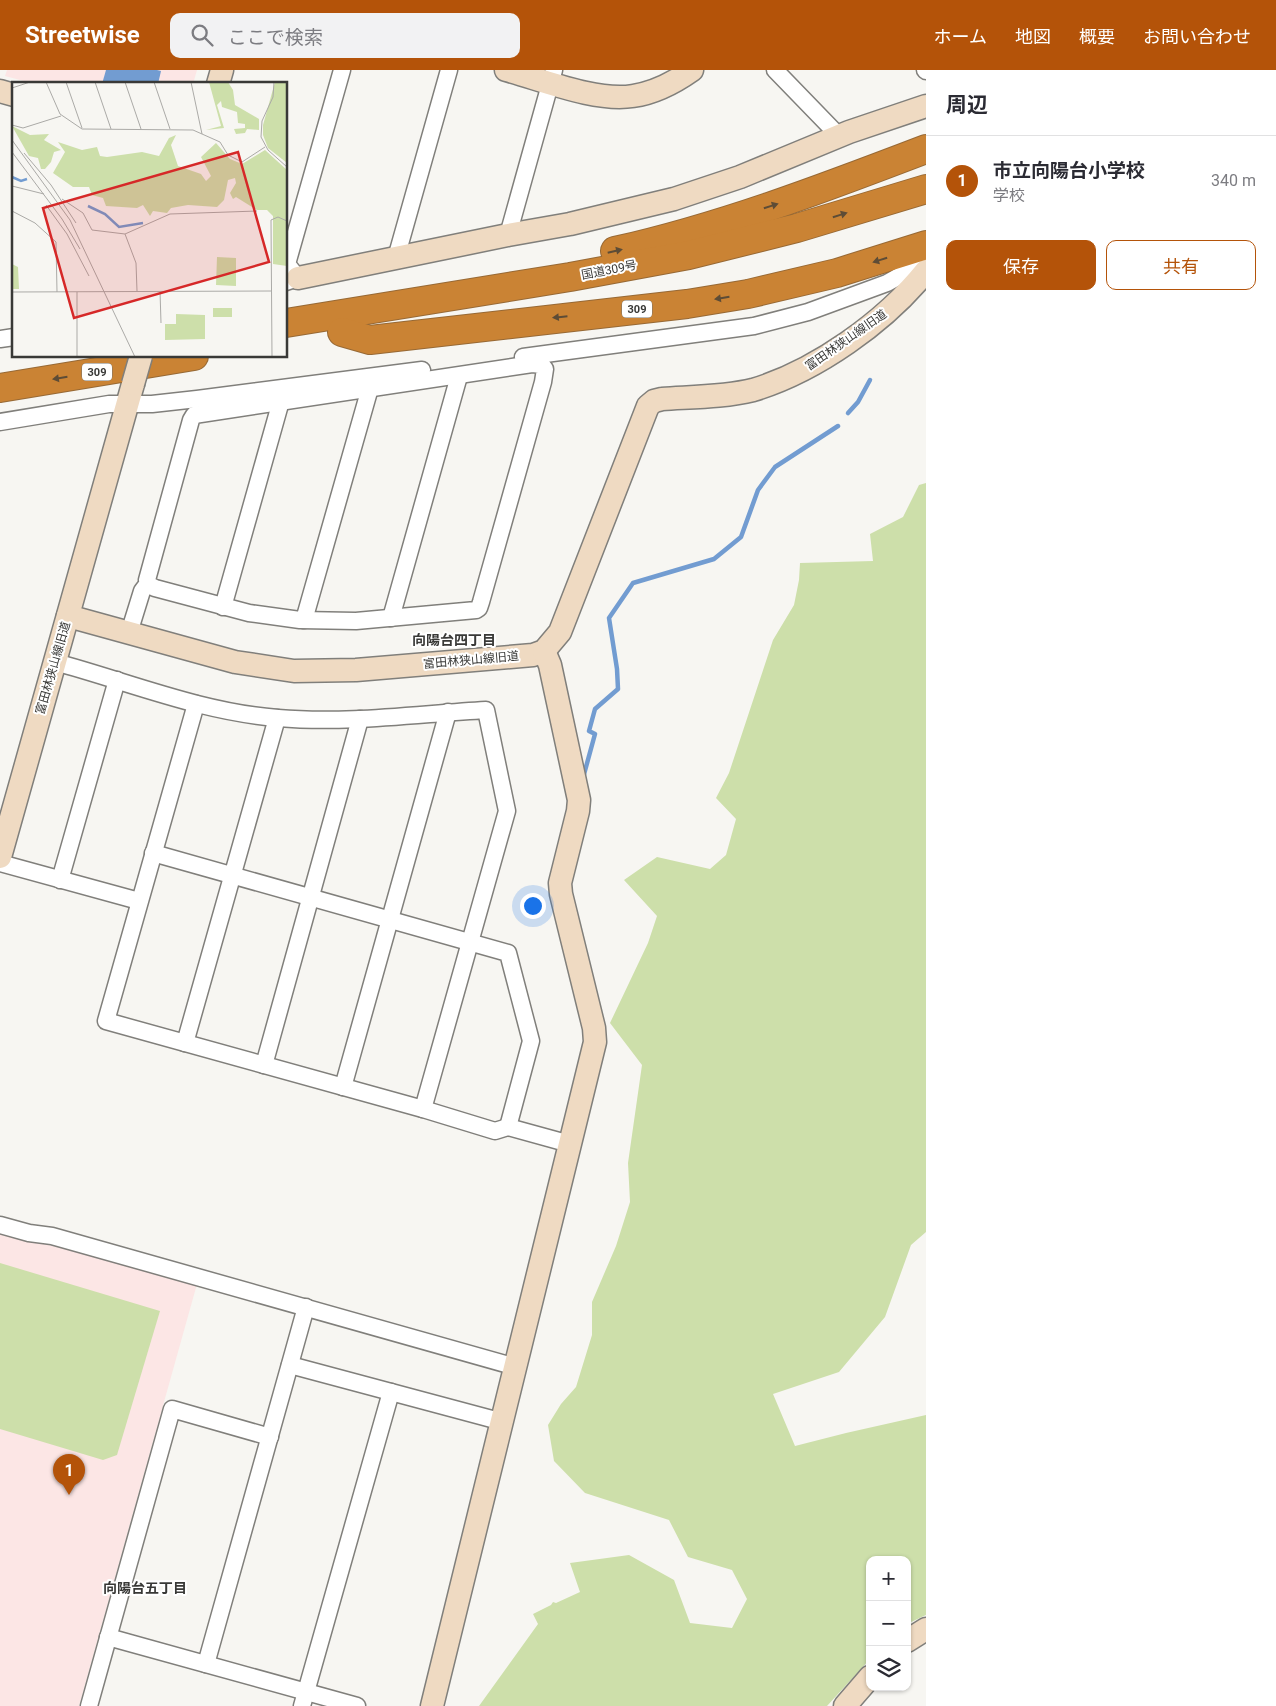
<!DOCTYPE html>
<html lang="ja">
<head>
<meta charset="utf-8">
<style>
  body { margin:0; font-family:Roboto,"Noto Sans JP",sans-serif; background:#f2f2f3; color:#2b2b33 }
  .controls { position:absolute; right:15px; bottom:15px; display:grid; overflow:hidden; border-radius:10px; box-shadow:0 1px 4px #0004 }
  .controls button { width:45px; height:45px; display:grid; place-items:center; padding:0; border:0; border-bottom:1px solid #e1e1e2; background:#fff; color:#2b2b33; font:25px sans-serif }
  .you { position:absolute; left:532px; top:835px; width:18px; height:18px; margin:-12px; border:4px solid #fff; border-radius:50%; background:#1a73e8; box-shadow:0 0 0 8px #1a73e833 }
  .badge { display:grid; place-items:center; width:32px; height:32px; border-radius:50%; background:#b45309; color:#fff; font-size:16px; font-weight:700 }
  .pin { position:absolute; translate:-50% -41px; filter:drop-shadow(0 1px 2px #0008) }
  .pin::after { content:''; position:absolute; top:26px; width:18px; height:15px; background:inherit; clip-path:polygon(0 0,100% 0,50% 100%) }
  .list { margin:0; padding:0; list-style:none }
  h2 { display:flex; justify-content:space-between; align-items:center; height:65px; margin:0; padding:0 20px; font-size:21px }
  h2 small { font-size:16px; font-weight:400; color:#7c7c81 }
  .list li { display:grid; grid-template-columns:32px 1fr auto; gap:15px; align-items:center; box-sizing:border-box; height:90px; padding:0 20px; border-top:1px solid #e1e1e2 }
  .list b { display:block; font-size:19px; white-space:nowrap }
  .list p { margin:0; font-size:16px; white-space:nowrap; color:#7c7c81 }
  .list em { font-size:16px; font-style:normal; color:#7c7c81 }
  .actions { display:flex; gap:10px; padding:15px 20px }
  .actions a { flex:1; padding:11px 0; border:1px solid #b45309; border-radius:10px; text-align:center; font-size:18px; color:#b45309 }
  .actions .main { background:#b45309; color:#fff }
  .icon { flex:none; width:28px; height:28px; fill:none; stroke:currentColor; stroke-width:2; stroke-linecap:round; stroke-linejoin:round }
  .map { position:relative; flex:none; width:926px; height:1636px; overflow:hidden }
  header { display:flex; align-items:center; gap:30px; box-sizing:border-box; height:70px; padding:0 25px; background:#b45309; color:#fff }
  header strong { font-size:24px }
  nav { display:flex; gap:28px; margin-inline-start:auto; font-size:18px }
  .search { width:350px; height:45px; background:#f2f2f3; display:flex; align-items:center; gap:12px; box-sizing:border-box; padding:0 18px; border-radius:10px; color:#7c7c81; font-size:19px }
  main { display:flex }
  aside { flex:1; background:#fff }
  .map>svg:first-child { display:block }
</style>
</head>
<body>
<header>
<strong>Streetwise</strong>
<div class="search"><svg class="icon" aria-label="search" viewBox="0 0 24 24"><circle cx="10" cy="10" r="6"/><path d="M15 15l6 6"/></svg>ここで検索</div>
<nav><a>ホーム</a><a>地図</a><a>概要</a><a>お問い合わせ</a></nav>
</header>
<main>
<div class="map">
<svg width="926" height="1636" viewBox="0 0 926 1636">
  <rect width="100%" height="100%" fill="#f7f6f2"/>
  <g fill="#fce6e5">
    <path d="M 7,0 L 197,0 L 193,14 L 35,14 L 5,6 Z"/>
    <path d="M 0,1164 L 53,1176 L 197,1214 L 79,1636 L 0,1636 Z"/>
  </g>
  <g fill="#cddfaa">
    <path d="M 926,413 L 926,1162 L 911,1175 L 885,1247 L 839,1302 L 773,1324 L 795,1376 L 846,1363 L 926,1345 L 926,1545 L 907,1554 L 907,1490 L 870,1490 L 870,1589 L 827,1636 L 479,1636 L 538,1554 L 533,1544 L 551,1535 L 553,1532 L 556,1533 L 580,1522 L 570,1493 L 629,1485 L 674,1510 L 690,1553 L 732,1558 L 747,1529 L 732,1500 L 688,1487 L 669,1450 L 585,1423 L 554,1391 L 548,1355 L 561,1334 L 576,1317 L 592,1265 L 592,1232 L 616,1176 L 630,1132 L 628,1093 L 642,995 L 610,953 L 648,873 L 657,846 L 624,810 L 657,787 L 710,799 L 726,785 L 736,749 L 716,728 L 729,703 L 773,570 L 794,535 L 799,510 L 800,493 L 873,491 L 870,464 L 903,447 L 919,415 Z"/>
    <path d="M 0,1193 L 160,1241 L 117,1385 L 103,1390 L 0,1359 Z"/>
  </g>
  <path fill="#729cd1" d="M 106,0 L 157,0 L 161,1 L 158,14 L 102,14 Z"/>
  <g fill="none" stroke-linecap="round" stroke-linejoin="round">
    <g stroke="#729cd1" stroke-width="4.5">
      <path d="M 848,343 L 858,332 L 870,310"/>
      <path d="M 583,708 L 595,664 L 589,661 L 595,639 L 618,619 L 617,599 L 609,548 L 633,513 L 714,489 L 741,467 L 758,420 L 775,397 L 838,356"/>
    </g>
    <g stroke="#807f7b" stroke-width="19">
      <g id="street">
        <path d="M 775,0 L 839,66"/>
        <path d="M 925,0 L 926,1"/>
        <path d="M 508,165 L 554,0"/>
        <path d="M 396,188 L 449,0"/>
        <path d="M 286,212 L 298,208 L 287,194 L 342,0"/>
        <path d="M 0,269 L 14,267"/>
        <path d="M 523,287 L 754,256 L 808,242 L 887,213 L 926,191"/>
        <path d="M 0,352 L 109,334 L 152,334 L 197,329 L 422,300"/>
        <path d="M 223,537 L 281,331"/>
        <path d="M 391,548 L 459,306"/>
        <path d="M 304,550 L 370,318"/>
        <path d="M 129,563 L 142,521 L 148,513 L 147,510 L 191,350 L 194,345 L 532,294 L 542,295 L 545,299 L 543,312 L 481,532 L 479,538 L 476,540 L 356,551 L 300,550 L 249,543 L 155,518 L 149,515 L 148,513"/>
        <path d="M 55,592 C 129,612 201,642 278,648 C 347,654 417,644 486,640 L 507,741 L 423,1039"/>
        <path d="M 196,634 L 106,951 L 423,1039 L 495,1061 L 508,1057 L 570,1074"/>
        <path d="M 153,783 L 508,883 L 531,971 L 508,1057"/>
        <path d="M 0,793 L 139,831"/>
        <path d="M 60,810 L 117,610"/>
        <path d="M 185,973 L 277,648"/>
        <path d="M 264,995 L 360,649"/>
        <path d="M 343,1017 L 448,642"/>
        <path d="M 0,1155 L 29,1163 L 52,1166 L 516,1297"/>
        <path d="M 290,1295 L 503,1352"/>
        <path d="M 108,1567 L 357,1636"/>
        <path d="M 206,1594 L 306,1237"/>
        <path d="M 89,1636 L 172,1339 L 270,1367"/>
        <path d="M 302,1636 L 391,1322"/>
      </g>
    </g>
    <g stroke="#807f7b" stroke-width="25">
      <g id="secondary">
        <path d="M 506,0 C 543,10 596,32 633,26 C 654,23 675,12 692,0"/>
        <path d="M 218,14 L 222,0"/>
        <path d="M 0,21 L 14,25"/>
        <path d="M 298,208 L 508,165 L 570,154 L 674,129 L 740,107 L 849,62 L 926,36"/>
        <path d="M 68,546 L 235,592 L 294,601 L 356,600 L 533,585 L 544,581 L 560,562 L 648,336 L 654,331 L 662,329 C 691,327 725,327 753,320 C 816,301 885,252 926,201"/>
        <path d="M 0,787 L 133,314"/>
        <path d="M 907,1571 L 926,1559"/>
        <path d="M 432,1636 L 595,972 L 594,958 L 561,824 L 560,813 L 578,741 L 579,730 L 550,595 L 544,581"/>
        <path d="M 845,1636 L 870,1607"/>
      </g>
    </g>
    <g stroke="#976935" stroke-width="30">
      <g id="highway">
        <path d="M 615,181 C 722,157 824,118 926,79"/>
        <path d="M 286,253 L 570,207 L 689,185 L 797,158 L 926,119"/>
        <path d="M 342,262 L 370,270 L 687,234 L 748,224 L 837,203 L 926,175"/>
        <path d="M 0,318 L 194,286"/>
      </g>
    </g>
    <use href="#street" stroke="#fff" stroke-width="16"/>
    <use href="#secondary" stroke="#efdac2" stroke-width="22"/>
    <use href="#highway" stroke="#ca8334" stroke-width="28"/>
    <g stroke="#807f7b" stroke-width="25" stroke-linecap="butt">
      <path id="secondary-bridge" d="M 133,314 L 141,286"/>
    </g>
    <use href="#secondary-bridge" stroke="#efdac2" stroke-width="22"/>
  </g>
  <defs><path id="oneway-solid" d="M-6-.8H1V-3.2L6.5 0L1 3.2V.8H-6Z" transform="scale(1.25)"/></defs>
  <g fill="#5d4c36">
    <use href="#oneway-solid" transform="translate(771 136) rotate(-18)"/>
    <use href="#oneway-solid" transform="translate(840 145) rotate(-17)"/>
    <use href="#oneway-solid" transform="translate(615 181) rotate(-13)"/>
    <use href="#oneway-solid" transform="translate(880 190) rotate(163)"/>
    <use href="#oneway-solid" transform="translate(722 228) rotate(171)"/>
    <use href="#oneway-solid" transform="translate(560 247) rotate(174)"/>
    <use href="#oneway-solid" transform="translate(60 308) rotate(171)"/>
  </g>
  <g text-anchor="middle" stroke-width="4" stroke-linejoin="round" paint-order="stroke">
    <g fill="#fff" stroke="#747473" stroke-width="1">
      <rect x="622" y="230.5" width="30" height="17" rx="4"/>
      <rect x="82" y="293.5" width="30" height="17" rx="4"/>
    </g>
    <g font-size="11" font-weight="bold" fill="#393937">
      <text x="637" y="243">309</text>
      <text x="97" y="306">309</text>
    </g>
    <g font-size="12" fill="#393937" stroke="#fff">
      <text transform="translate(609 200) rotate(-11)" y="4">国道309号</text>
      <text transform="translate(846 270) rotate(-35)" y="4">富田林狭山線旧道</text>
      <text transform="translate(471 590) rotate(-5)" y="4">富田林狭山線旧道</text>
      <text transform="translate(53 598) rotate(-74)" y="4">富田林狭山線旧道</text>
    </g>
    <g font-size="14" font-weight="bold" fill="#393937" stroke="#fff">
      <text x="454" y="575">向陽台四丁目</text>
      <text x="145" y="1523">向陽台五丁目</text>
    </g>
  </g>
  <g transform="translate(12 12)">
    <rect width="275" height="275" fill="#f7f6f2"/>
    <path d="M 197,0 L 216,0 L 221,8 L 223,23 L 247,37 L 247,48 L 235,47 L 233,51 L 224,52 L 222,47 L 233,46 L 233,42 L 226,41 L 225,30 L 210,25 L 209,19 L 205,23 L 212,46 L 194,48 L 209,44 ZM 263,0 L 275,0 L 275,81 L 256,66 L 251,53 L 251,43 ZM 0,44 L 18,53 L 37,52 L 32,58 L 49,68 L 42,70 L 39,80 L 33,87 L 29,87 L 26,76 L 17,74 ZM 164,53 L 159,63 L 166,84 L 189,92 L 194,99 L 199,94 L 189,75 L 204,61 L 218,77 L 230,82 L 253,68 L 275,88 L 275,184 L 261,182 L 261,134 L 255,128 L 245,128 L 224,115 L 221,117 L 218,111 L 224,101 L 223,96 L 216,98 L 212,118 L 205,125 L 176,123 L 159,126 L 155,131 L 141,129 L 138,134 L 131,123 L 125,126 L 94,124 L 91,116 L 80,113 L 77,105 L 61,105 L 41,91 L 53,70 L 46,60 L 70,68 L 85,65 L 88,74 L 95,75 L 130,70 L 147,74 L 157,56 ZM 205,175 L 224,176 L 224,204 L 204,203 ZM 0,182 L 6,185 L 7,207 L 0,207 ZM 201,226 L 220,226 L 220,235 L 201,235 ZM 164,232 L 193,233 L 193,257 L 153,258 L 153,242 L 164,242 Z" fill="#cddfaa"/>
    <path fill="none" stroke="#729cd1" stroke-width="2.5" d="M 0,95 L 9,99 L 15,97M 76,124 L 93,132 L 107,145 L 131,141"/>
    <path fill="none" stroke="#abaaa7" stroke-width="1" d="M 34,0 L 48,32 L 70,47 L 181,48 L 208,60 L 216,73 L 230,80 L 253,65M 54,0 L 70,46M 83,0 L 99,47M 113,0 L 129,47M 142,0 L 158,47M 179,0 L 190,52M 262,0 L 261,15 L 250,39 L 249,55 L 256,68 L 275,85M 0,6 L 18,0M 0,43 L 11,46 L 49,34M 0,58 L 58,138 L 123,275M 0,70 L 50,137 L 68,167M 12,71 L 39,103 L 64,141M 0,104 L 32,112M 50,117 L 71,131 L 80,148 L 113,152M 34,123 L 55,152 L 77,194M 0,129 L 23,141 L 44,160 L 45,210M 113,152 L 158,132 L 245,129M 113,152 L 124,181 L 125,209M 148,209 L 149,241M 0,210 L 260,209M 65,210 L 65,275M 260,275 L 259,138 L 266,135 L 275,139"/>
    <path fill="#d62828" fill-opacity="0.15" stroke="#d62828" stroke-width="2.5" d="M 226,70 L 257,180 L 62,236 L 31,126 Z"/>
    <rect width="275" height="275" fill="none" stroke="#393937" stroke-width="2.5"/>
  </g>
</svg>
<div class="controls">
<button>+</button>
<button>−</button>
<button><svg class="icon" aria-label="layers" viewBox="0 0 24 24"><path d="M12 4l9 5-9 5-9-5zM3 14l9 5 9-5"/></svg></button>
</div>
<div class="you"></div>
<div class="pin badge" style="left:69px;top:1425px">1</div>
</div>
<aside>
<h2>周辺<small></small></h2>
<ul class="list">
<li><span class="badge">1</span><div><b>市立向陽台小学校</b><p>学校</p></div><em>340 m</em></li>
</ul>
<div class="actions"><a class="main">保存</a><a>共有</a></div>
</aside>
</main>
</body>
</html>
